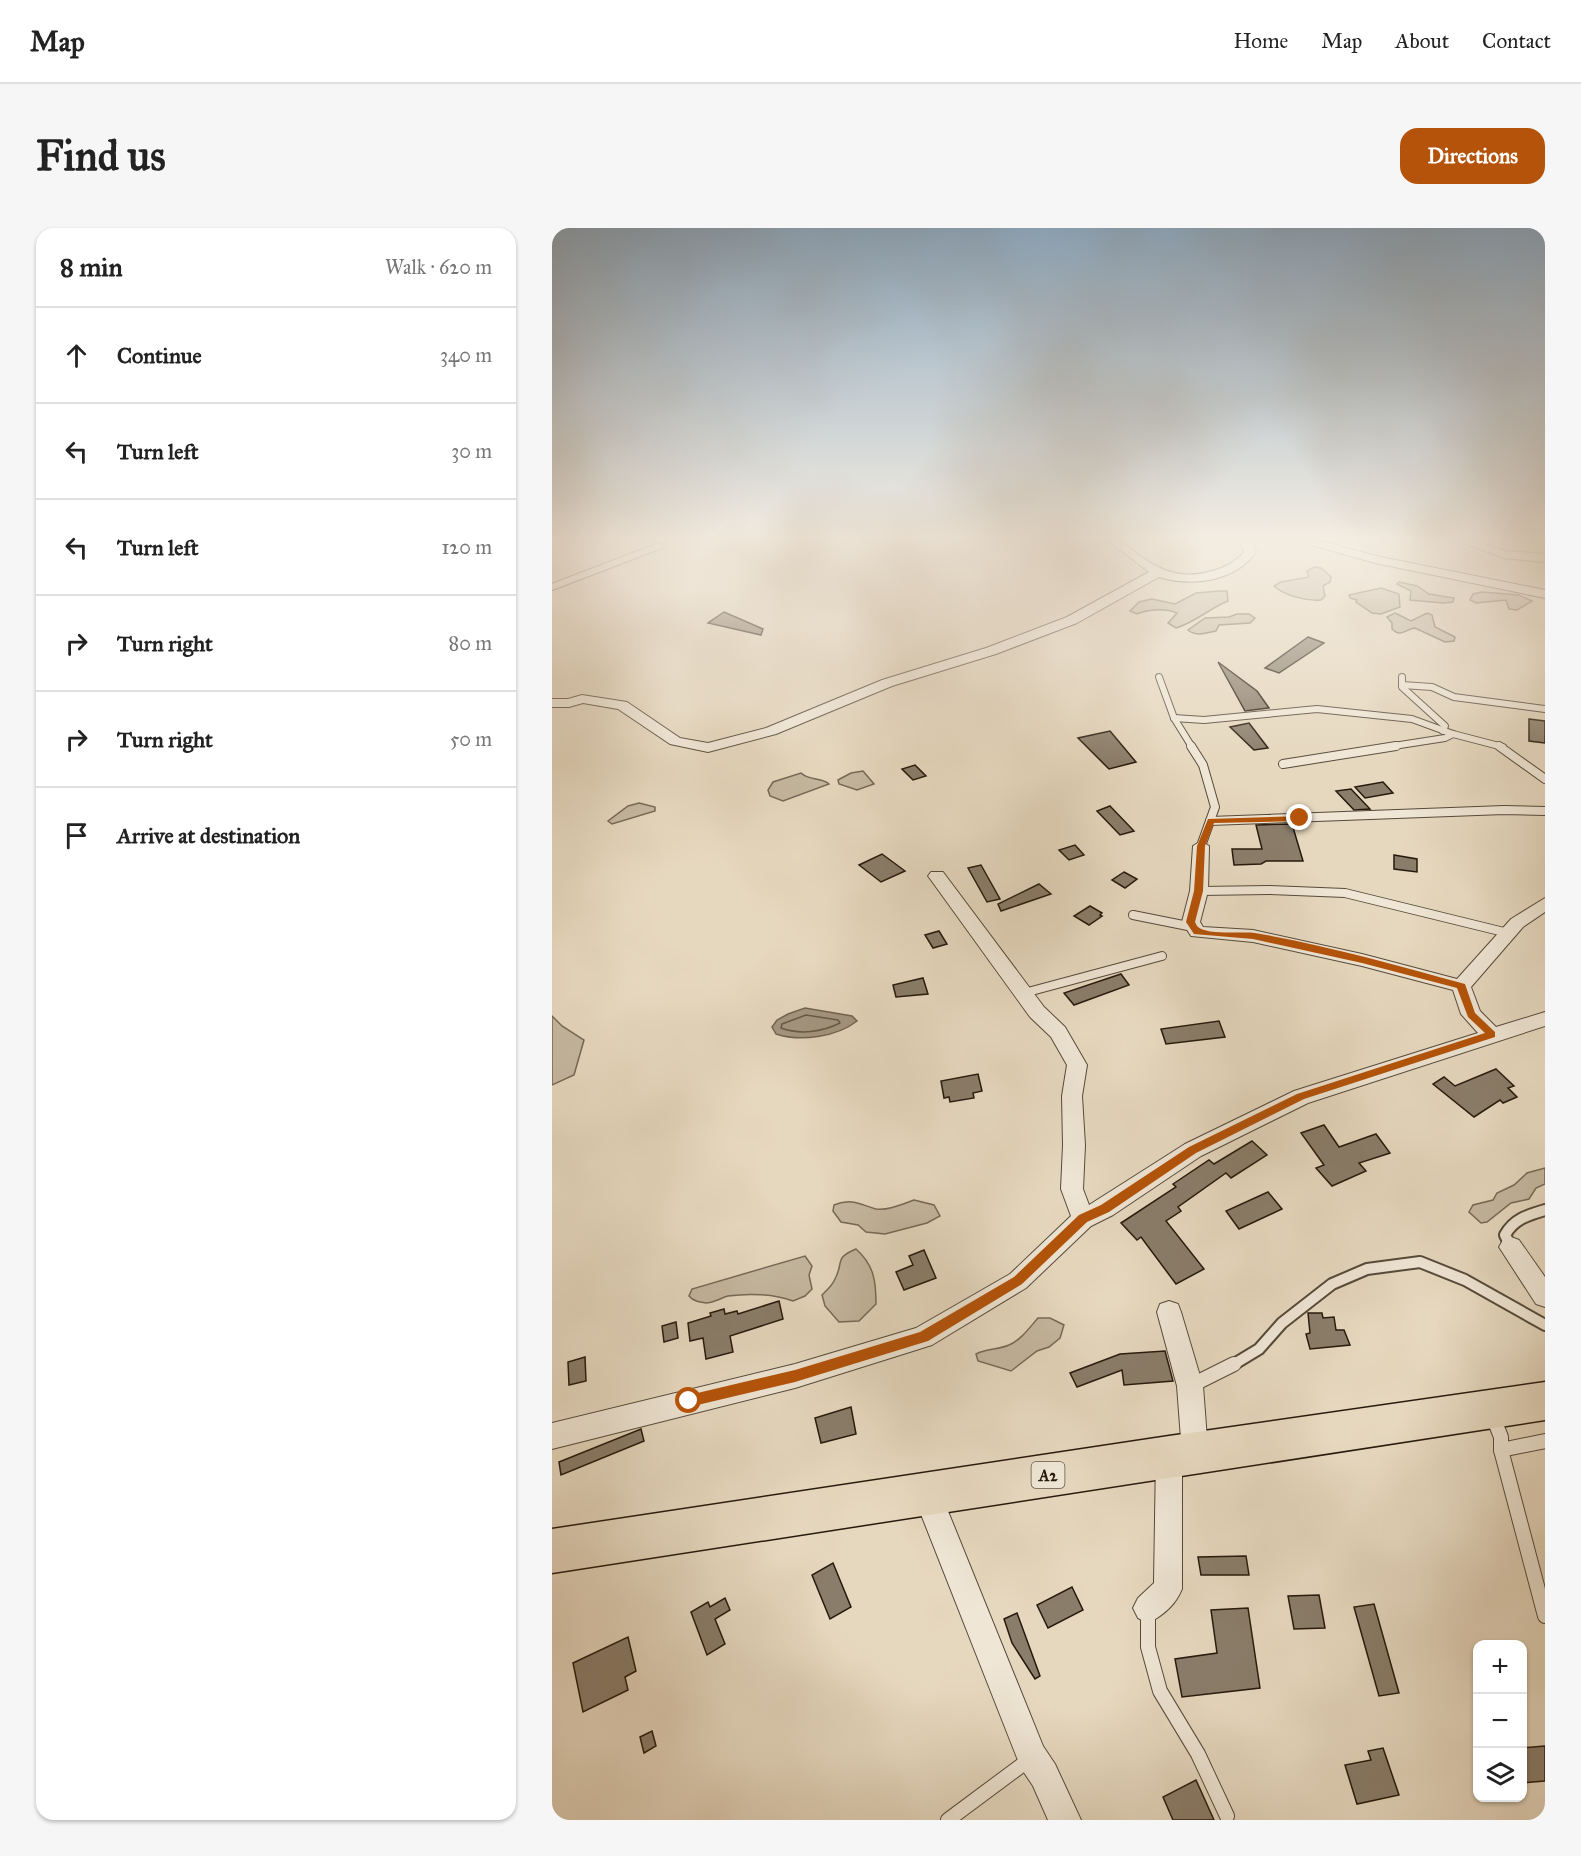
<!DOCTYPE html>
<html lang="en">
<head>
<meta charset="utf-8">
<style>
  body { margin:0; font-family:"IM FELL Great Primer",serif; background:#f6f6f6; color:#222 }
  .controls { position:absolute; right:18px; bottom:18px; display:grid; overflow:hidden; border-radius:12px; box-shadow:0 2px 4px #0004 }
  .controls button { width:54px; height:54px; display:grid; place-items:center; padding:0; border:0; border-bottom:2px solid #e0e0e0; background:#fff; color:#222; font:30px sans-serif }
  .stop { position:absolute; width:18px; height:18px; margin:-14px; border:4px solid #b45309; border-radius:50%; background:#fff }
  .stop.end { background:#b45309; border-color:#fff; box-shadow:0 2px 6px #0008 }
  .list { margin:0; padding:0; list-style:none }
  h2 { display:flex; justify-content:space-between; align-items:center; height:78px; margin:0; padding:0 24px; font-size:26px }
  h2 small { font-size:20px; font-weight:400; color:#767676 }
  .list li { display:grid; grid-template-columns:39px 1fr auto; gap:18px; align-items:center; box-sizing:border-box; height:96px; padding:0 24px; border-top:2px solid #e0e0e0 }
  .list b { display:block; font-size:22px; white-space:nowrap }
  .list em { font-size:20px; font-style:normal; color:#767676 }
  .icon { flex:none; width:33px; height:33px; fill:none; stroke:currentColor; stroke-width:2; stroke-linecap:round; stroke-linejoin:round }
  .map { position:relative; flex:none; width:993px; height:1592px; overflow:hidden; border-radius:18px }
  header { display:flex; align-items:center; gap:36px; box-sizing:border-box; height:84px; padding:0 30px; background:#fff; border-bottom:2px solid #e0e0e0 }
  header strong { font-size:28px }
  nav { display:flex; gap:33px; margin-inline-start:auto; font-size:21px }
  .intro { display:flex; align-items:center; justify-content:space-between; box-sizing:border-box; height:144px; padding:0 36px }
  h1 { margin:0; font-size:42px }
  .button { padding:15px 27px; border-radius:18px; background:#b45309; color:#fff; font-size:21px; font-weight:700 }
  main { display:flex; gap:36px; padding:0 36px }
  aside { flex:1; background:#fff; border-radius:18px; box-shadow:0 2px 4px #0004 }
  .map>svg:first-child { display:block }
</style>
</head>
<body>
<header>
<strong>Map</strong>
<nav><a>Home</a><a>Map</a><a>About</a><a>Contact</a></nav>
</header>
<div class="intro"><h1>Find us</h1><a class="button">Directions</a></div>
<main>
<aside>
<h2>8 min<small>Walk · 620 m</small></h2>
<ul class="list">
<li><svg class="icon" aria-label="ahead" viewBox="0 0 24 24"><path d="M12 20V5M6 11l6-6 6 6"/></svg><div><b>Continue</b></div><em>340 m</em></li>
<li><svg class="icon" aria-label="left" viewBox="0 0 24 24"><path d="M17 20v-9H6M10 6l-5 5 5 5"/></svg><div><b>Turn left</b></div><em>30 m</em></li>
<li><svg class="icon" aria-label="left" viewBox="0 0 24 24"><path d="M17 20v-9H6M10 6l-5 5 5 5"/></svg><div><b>Turn left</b></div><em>120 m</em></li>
<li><svg class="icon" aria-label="right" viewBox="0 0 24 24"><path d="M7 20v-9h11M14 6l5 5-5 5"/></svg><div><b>Turn right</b></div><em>80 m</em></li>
<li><svg class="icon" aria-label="right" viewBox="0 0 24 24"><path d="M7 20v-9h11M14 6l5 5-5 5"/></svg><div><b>Turn right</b></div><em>50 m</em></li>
<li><svg class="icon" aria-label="arrive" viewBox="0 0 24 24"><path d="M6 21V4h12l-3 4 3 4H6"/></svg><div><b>Arrive at destination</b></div></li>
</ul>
</aside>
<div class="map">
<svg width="993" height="1592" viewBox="0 0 993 1592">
  <rect width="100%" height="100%" fill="#e6d8bf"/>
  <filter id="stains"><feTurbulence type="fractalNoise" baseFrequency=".00333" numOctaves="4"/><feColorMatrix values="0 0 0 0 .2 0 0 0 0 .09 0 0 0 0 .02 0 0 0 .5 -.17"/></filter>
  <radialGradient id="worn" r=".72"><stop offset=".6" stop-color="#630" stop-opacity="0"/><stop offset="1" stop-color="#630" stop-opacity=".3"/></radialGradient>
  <g fill="#c5b8a1" stroke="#766957" stroke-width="1.5">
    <path d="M 762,339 L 769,340 L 779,349 L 778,354 L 771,358 L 773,368 L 769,372 C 754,373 733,368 722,358 L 729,354 L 757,349 L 755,343 Z"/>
    <path d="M 847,354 L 865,358 L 877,366 L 902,370 L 901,374 L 891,375 L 858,372 L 859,363 L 845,356 Z"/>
    <path d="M 829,360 L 847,366 L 848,379 L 829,386 L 820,385 L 804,374 L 805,372 L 798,370 L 797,367 Z"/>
    <path d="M 668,363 L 675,363 L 676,373 C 658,380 644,394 624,400 L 616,395 L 625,385 C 613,380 597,381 585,386 L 578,383 L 587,374 L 600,371 L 623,376 L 644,365 Z"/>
    <path d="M 930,364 L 967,367 L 980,373 L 965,382 L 957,381 L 954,372 L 924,375 L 918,372 L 921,366 Z"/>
    <path d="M 843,385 L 859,393 L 875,385 L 880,387 L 883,399 L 903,409 L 902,413 L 893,414 L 863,400 C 854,401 849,410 840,401 L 840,395 L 835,389 Z"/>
    <path d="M 685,386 L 697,386 L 703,390 L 698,395 L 667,397 L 664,403 C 654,405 644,409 636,402 L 653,390 L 677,389 Z"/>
    <path d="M 311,543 L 322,556 L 305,562 L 287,556 L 286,552 L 299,545 Z"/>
    <path d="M 249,545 C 257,553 270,549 277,556 L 231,573 L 218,568 L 216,562 L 221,554 Z"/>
    <path d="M 87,575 L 103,579 L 103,583 L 60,596 L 56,593 L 76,578 Z"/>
    <path d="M 0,788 L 10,798 L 32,812 L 22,847 L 0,857 Z"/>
    <path d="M 993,940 L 993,956 L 984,960 L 977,971 L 959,975 L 935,994 L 929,995 L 917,984 L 921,977 L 941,972 L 945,965 L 962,957 L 975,945 Z"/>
    <path d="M 362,972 L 382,977 L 388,988 L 375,995 L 333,1006 L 314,1004 L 306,997 L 289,994 L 281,983 L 282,977 C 302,970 306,976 324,981 C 335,983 351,976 362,972 Z"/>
    <path d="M 304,1021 C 322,1037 324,1053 324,1076 L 307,1093 L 287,1094 L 273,1078 L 270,1067 C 275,1062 280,1058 283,1051 C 292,1034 282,1030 304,1021 Z"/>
    <path d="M 253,1028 L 260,1038 L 257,1047 L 260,1061 L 253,1068 L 241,1073 C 222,1066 197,1065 176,1068 C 169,1070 161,1075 154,1075 C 147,1074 141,1073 137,1068 L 140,1061 Z"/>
    <path d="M 486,1090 L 498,1090 L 512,1097 L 508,1110 L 497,1119 L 485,1123 L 459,1143 L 426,1133 L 424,1126 C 435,1120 446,1122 457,1117 C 469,1112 478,1099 486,1090 Z"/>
  </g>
  <path fill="#a59782" stroke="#726553" stroke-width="1.5" d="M 253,780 L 300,788 L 305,793 C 285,809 248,814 224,806 L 220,799 L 225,792 L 236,786 Z"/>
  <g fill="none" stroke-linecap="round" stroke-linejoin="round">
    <path stroke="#665848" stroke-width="1.5" d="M 254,787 L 286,792 L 288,795 C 270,804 248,807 229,800 L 230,796 Z"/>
  </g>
  <g fill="#8a7d6a" stroke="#261a0d" stroke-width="1.5">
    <path d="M 172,384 L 211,401 L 209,407 L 156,395 Z"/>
    <path d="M 756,409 L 772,415 L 727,445 L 713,440 Z"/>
    <path d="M 666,434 L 705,463 L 717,480 L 693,483 Z"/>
    <path d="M 977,491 L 993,493 L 993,515 L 977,513 Z"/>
    <path d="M 697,495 L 716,520 L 702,522 L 678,499 Z"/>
    <path d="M 558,503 L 584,534 L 557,541 L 526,510 Z"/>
    <path d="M 363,537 L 374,548 L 361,552 L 350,541 Z"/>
    <path d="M 831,554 L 841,565 L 813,570 L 803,559 Z"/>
    <path d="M 799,561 L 818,581 L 802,582 L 784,563 Z"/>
    <path d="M 558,578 L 582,603 L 568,607 L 545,583 Z"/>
    <path d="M 740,596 L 751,633 L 714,633 L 709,636 L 682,637 L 680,621 L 710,621 L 704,597 Z"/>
    <path d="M 523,617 L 532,627 L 517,632 L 507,622 Z"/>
    <path d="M 330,626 L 353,643 L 329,654 L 307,637 Z"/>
    <path d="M 842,627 L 865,631 L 865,644 L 842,641 Z"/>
    <path d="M 429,637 L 448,671 L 435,674 L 416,640 Z"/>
    <path d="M 572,644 L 585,651 L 573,660 L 560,652 Z"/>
    <path d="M 487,656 L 499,666 L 449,683 L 446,676 Z"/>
    <path d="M 538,678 L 550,685 L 548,687 L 550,688 L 537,697 L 522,688 Z"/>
    <path d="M 387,703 L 395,716 L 381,720 L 373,707 Z"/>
    <path d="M 569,746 L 577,757 L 522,777 L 512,765 Z"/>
    <path d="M 371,750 L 376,766 L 344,769 L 341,757 Z"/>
    <path d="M 667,793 L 673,809 L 614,816 L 609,801 Z"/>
    <path d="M 944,841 L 962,858 L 956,860 L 965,869 L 951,875 L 948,872 L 922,889 L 881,856 L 892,849 L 903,858 Z"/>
    <path d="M 426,846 L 430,863 L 421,865 L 422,870 L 398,874 L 397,869 L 392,870 L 389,853 Z"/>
    <path d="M 772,897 L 787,919 L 824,906 L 838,925 L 807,935 L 814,943 L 780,958 L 764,940 L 772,937 L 749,905 Z"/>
    <path d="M 700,913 L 715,927 L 679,950 L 674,945 L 626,979 L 629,983 L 614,993 L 652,1041 L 624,1056 L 589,1009 L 585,1012 L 569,995 L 624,959 L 621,956 L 657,932 L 662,936 Z"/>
    <path d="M 716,964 L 730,981 L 687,1001 L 674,983 Z"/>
    <path d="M 372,1022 L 384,1050 L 352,1062 L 344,1044 L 361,1037 L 357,1028 Z"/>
    <path d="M 227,1073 L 231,1091 L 178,1108 L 181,1124 L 154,1131 L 151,1110 L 138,1113 L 136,1095 L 159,1088 L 158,1085 L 172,1081 L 173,1086 L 185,1083 L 186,1086 Z"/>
    <path d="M 756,1085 L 770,1085 L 771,1090 L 782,1089 L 784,1102 L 792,1102 L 798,1117 L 758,1121 L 754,1106 L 758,1105 Z"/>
    <path d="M 124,1094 L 126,1110 L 112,1114 L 110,1098 Z"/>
    <path d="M 613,1123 L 621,1153 L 572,1157 L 570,1142 L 525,1159 L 518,1145 L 568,1126 Z"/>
    <path d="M 33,1129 L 34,1153 L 17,1157 L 16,1134 Z"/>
    <path d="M 299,1179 L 304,1206 L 269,1215 L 263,1190 Z"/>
    <path d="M 89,1201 L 92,1213 L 9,1247 L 7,1234 Z"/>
    <path d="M 694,1328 L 697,1347 L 649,1347 L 646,1329 Z"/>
    <path d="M 281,1335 L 299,1379 L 278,1391 L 260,1347 Z"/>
    <path d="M 520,1359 L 531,1382 L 496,1400 L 485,1377 Z"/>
    <path d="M 767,1367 L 773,1400 L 742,1401 L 736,1368 Z"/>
    <path d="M 173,1370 L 178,1382 L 163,1391 L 173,1416 L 155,1427 L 139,1384 L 156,1374 L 158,1379 Z"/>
    <path d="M 822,1376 L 847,1465 L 827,1468 L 802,1379 Z"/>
    <path d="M 696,1380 L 708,1460 L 630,1469 L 623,1431 L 665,1425 L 659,1382 Z"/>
    <path d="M 465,1385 L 488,1448 L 483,1451 L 460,1415 L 452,1391 Z"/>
    <path d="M 76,1409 L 84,1443 L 73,1449 L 76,1462 L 31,1484 L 21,1435 Z"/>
    <path d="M 100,1503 L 104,1518 L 92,1525 L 88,1509 Z"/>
    <path d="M 993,1518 L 993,1553 L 970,1555 L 970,1520 Z"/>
    <path d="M 831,1520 L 847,1567 L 805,1576 L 793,1537 L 819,1532 L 816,1523 Z"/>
    <path d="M 644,1552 L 662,1592 L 621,1592 L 611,1569 Z"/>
  </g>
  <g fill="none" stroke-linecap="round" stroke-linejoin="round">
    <g stroke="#564a3a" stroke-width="8">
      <g id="lane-far3">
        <path d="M 0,359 L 107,318"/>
        <path d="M 607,449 L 622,490 L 640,519"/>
        <path d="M 850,449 L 850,459 L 893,498 L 891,503"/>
        <path d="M 850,457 L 880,459 L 902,469 L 993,481"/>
        <path d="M 622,490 L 652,492 L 765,481 L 860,491 L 901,506 L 951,519"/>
        <path d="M 835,519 L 893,510 L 901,506"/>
      </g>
    </g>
    <g stroke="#564a3a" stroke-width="10">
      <g id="lane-far2">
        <path d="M 639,518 L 651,537 L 663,579 L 649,618"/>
        <path d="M 947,518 L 993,551"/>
        <path d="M 731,536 L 844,518"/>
        <path d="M 658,593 L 952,582 L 993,583"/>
        <path d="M 647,663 L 718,662 L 793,665 L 956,705"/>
        <path d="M 581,687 L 641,699"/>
        <path d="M 472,765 L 610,728"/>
      </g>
    </g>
    <g stroke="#564a3a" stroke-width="14">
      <g id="lane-far1">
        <path d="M 959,1019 L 953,1007 C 962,991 976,987 993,982"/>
        <path d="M 679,1138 L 707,1121 L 730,1095 L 780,1056 L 815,1041 L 868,1034 L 913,1052 L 993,1097"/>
      </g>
    </g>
    <g stroke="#564a3a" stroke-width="16">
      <g id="lane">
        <path d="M 640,1157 L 682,1136"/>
        <path d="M 941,1189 L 949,1209 L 949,1222 L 993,1213"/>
        <path d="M 949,1222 L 993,1388"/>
        <path d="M 596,1383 L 596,1419 L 608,1463 L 646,1526 L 675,1588"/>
        <path d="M 396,1592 L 478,1531"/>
      </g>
    </g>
    <g stroke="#564a3a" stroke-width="2">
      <g id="street">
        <path d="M 555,312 C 570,312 576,319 587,327 C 608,343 630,351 656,344 C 670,341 683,335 692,324 L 689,316 L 692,312 L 704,312 L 701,316 L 704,324 C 683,354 639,359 607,349 L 525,395 L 444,426 L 340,458 L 224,506 L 156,524 L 118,516 L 66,481 L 31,475 L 17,479 L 0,479 L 0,471 L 16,471 L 30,467 L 75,474 L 128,510 L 156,515 L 214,500 L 330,452 L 434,420 L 515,389 L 597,344 Z"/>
        <path d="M 747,312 L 766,312 L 824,328 L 993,362 L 993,370 L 823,335 L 749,314 Z"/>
        <path d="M 903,312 L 921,312 L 953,323 L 993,326 L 993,334 L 952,330 Z"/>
        <path d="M 649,613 L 657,618 L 656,663 L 648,694 L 651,699 L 701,702 L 810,726 L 905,751 L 959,691 L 993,670 L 993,684 L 971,699 L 919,759 L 928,783 L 944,799 L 993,784 L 993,798 L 756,875 L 649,928 L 561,987 L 539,998 L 474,1060 L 380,1117 L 243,1160 L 0,1221 L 0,1195 L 243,1136 L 364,1100 L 458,1046 L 519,988 L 509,961 L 511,917 L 510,868 L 515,837 L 499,809 L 478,789 L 379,652 L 376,648 L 379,644 L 391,644 L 492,779 L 513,799 L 535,837 L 530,868 L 533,917 L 531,961 L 537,977 L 633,916 L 742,863 L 926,805 L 909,786 L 901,762 L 810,738 L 701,714 L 639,708 L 630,694 L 638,663 L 641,618 Z"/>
        <path d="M 959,1009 L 967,1012 L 993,1049 L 993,1079 L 984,1076 L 947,1019 L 951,1012 Z"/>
        <path d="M 617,1073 L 626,1076 L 629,1084 L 651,1158 L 656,1224 L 652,1233 L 643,1237 L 634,1233 L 630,1224 L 625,1158 L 605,1084 L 608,1076 Z"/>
        <path d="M 617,1215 L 626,1219 L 630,1228 L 630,1361 C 624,1376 611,1388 596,1395 L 586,1390 L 581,1380 L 586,1370 L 602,1355 L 604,1228 L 608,1219 Z"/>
        <path d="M 375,1252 L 385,1256 L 491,1518 L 503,1536 L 529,1592 L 496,1592 L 481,1558 L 469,1540 L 361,1266 L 365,1256 Z"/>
      </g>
    </g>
    <g stroke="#261a0d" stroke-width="3">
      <path id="primary" d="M 993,1154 L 993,1192 L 0,1345 L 0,1301 L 617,1208 Z"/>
    </g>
    <use href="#lane-far3" stroke="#efe6d5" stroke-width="6"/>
    <use href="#lane-far2" stroke="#efe6d5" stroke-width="8"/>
    <use href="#lane-far1" stroke="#efe6d5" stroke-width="10"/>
    <use href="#lane" stroke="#efe6d5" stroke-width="14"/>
    <use href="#street" fill="#efe6d5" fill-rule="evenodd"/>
    <use href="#primary" fill="#e6d8bf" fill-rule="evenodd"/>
  </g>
  <linearGradient id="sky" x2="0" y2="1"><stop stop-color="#8da8bf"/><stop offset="0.58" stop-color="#f4ede2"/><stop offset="1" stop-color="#f4ede2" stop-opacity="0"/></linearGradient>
  <rect width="993" height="535" fill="url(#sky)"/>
  <path fill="#b45309" d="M 751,588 L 752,590 L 748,593 L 662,595 L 653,618 L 651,663 L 643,694 L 645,698 C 654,708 689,703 703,705 C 773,717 844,737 913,756 L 923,785 L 943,804 L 943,809 L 752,871 L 644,925 L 557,984 L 535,994 L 470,1056 L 376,1113 L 243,1154 L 137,1179 L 132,1177 L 130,1173 L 132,1168 L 137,1167 L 243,1142 L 368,1104 L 462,1049 L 527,987 L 549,977 L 637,919 L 745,866 L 933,805 L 916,789 L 905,760 L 810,735 L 701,711 L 642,706 L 634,694 L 642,663 L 645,618 L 656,591 Z"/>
  <g text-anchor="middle" stroke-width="5" stroke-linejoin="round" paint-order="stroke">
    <rect fill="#efe6d5" stroke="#625749" stroke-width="1.5" x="479.5" y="1234" width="33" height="26" rx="4.5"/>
    <g font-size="16" font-weight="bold" fill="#261a0d">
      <text x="496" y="1253">A2</text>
    </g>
  </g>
  <rect width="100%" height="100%" filter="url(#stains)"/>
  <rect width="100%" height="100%" fill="url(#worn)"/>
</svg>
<div class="controls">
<button>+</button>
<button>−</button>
<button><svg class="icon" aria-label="layers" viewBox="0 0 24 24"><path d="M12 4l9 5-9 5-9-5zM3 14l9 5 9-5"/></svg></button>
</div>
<div class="stop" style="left:137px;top:1173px"></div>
<div class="stop end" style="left:748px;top:590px"></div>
</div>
</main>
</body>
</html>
